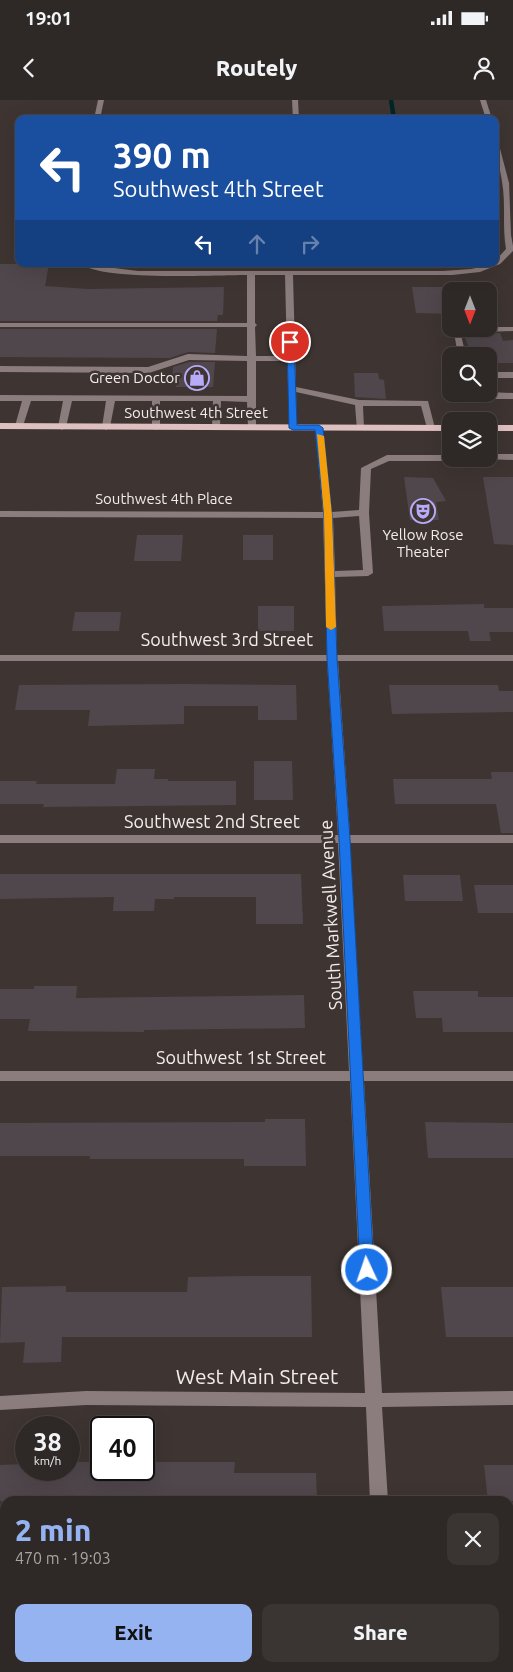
<!DOCTYPE html>
<meta charset="utf-8">
<style>
:root{--surface:#2e2826;--page:#3a3432;--text:#f1f3f6;--muted:#a7a6a7;--line:#494443;--accent:#95b2f1}
body{margin:0;font-family:Ubuntu,sans-serif;background:var(--page);color:var(--text);height:100vh;display:flex;flex-direction:column;font-size:19px;white-space:nowrap}
*{box-sizing:border-box;margin:0}
p{font-size:16px;color:var(--muted)}
.icon{flex:none;width:28px;height:28px;fill:none;stroke:currentColor;stroke-width:2;stroke-linecap:round;stroke-linejoin:round}
.map{position:relative;flex:1;overflow:hidden}
.side{position:absolute;left:0px;top:1396px;width:514px;height:176px;display:flex;flex-direction:column;background:var(--surface);border-radius:15px 15px 0 0;box-shadow:0 5px 20px #0002,0 0 0 1px var(--line)}
.side>*{flex:none}
.guide{position:absolute;left:15px;top:15px;width:484px;height:152px;border-radius:10px;box-shadow:0 5px 20px #0002,0 0 0 1px var(--line);background:#1a4fa0;color:#fff;overflow:hidden}
.needle{width:32px;rotate:180deg}
.fabs{position:absolute;left:442px;top:182px;display:grid;gap:10px}
.fabs a{display:grid;place-items:center;width:55px;height:55px;border-radius:10px;background:var(--surface);box-shadow:0 5px 20px #0002,0 0 0 1px var(--line);font-size:25px}
.speed{position:absolute;left:15px;top:1316px;display:flex;gap:10px;font-size:25px;font-weight:700;text-align:center}
.speed>*{display:grid;place-content:center;width:65px;height:65px;border-radius:50%;background:var(--surface);box-shadow:0 5px 20px #0002,0 0 0 1px var(--line);line-height:1}
.speed small{font-size:12px;font-weight:400}
.speed .limit{border:2px solid #111;border-radius:8px;background:#fff;color:#111}
.pin{position:absolute;display:grid;place-items:center;width:42px;height:42px;color:#fff;margin:-21px;border:2px solid #fff;border-radius:50%;box-shadow:0 1px 5px #0007}
.me{position:absolute;width:55px;margin:-28px;rotate:357deg;stroke-linejoin:round;filter:drop-shadow(0 0 4px #0008)}
.turn{display:flex;align-items:center;gap:18px;height:105px;padding:0 15px;font-size:22px}
.turn .icon{width:65px;height:65px;stroke-width:2.5}
.turn b{display:block;font-size:35px;line-height:42px}
.lanes{display:flex;align-items:center;height:48px;padding:0 15px;background:#0003;justify-content:center;gap:25px;direction:ltr}
.lanes .off{opacity:.35}
.round{display:grid;place-items:center;flex:none;width:52px;height:52px;border-radius:10px;background:var(--page)}
.headline{display:flex;align-items:center;justify-content:space-between;height:85px;padding:0 15px}
h1{font-size:30px;font-weight:800;line-height:38px;color:var(--accent)}
.button{display:flex;gap:10px;margin-top:auto;padding:10px 15px}
.button a{flex:1;height:58px;border-radius:10px;background:var(--accent);color:#111;font-size:20px;font-weight:800;line-height:58px;text-align:center}
.button a+a{background:var(--page);color:var(--text)}
.status{display:flex;justify-content:space-between;align-items:center;height:35px;padding:0 25px;background:var(--surface);direction:ltr}
.status svg{height:14px;fill:currentColor}
header{display:flex;justify-content:space-between;align-items:center;height:65px;padding:0 15px;background:var(--surface);font-size:22px;font-weight:800}
.map>svg:first-child{display:block}
.lines{fill:none;stroke-linecap:round;stroke-linejoin:round}
.stream{stroke:#02252a;stroke-width:4.5}
.building{fill:#50474d}
.minor{fill:#8b7c7d;fill-rule:evenodd}
.major{fill:#dec0c1;fill-rule:evenodd}
.route{fill:#1a73e8;stroke:#114b97}
.slow{fill:#f59e0b}
.labels{text-anchor:middle;stroke-width:5;stroke-linejoin:round;paint-order:stroke}
.far-poi-label{font-size:15px;fill:#f2ecea;stroke:#3e3532;text-anchor:end}
.far-street-label{font-size:15px;fill:#f2ecea;stroke:#3e3532}
.street-label{font-size:18px;fill:#f2ecea;stroke:#3e3532}
.near-street-label{font-size:21px;fill:#f2ecea;stroke:#3e3532}
</style>
<div class="status"><b>19:01</b><svg viewBox="0 0 49 12"><path d="M0 12V9h3v3zM5 12V6h3v6zM10 12V3h3v9zM15 12V0h3v12zM26 1h20v11H26zM47 4h2v5h-2z"/></svg></div>
<header><svg class="icon" aria-label="back" viewBox="0 0 24 24"><path d="M15 5l-7 7 7 7"/></svg>Routely<svg class="icon" aria-label="person" viewBox="0 0 24 24"><circle cx="12" cy="8" r="4"/><path d="M4 21q1-7 8-7t8 7"/></svg></header>
<div class="map">
<svg width="513" height="1572" viewBox="0 0 513 1572">
<rect width="100%" height="100%" fill="#3e3532"/>
<g class="lines">
<!-- stream -->
<path class="stream" d="M391 0 394 19"/>
</g>
<!-- building -->
<g class="building">
<path d="M0 164H49L45 186 88 189 224 187 223 215H218L217 221H0Z"/>
<path d="M412 187H453L454 190 486 189 487 191H451V214L416 213Z"/>
<path d="M489 198 498 225H489Z"/>
<path d="M0 229H217L215 253 188 252 170 258 0 257Z"/>
<path d="M500 233 503 241 513 240V263H489V256H472L464 235Z"/>
<path d="M189 262H215L213 287H176V285H172L173 267Z"/>
<path d="M354 273H378L379 279 384 280 386 299 355 297Z"/>
<path d="M404 377 433 378 446 401 436 402 439 420H410Z"/>
<path d="M483 377H513V445L494 444Z"/>
<path d="M137 435H183L181 461H134Z"/>
<rect x="243" y="435" width="30" height="25"/>
<path d="M484 504V508H513V532H489L491 541H470L468 531H384L382 506Z"/>
<rect x="258" y="506" width="36" height="25"/>
<path d="M75 512H121L119 531H72Z"/>
<path d="M184 584 296 585 297 620H258V606H184V624L88 626 90 610H15L19 585Z"/>
<path d="M389 585H498L499 591H513V612L392 614Z"/>
<path d="M254 661H292L293 700H254Z"/>
<path d="M117 669H155L154 679H168V681H236V705L43 707 44 704H0V681H37L36 684H115Z"/>
<path d="M491 672H513V733H501L496 704H395L393 679H492Z"/>
<path d="M0 774H301L303 824H256V797H174V799H155L154 811H113L114 797 0 799Z"/>
<path d="M403 775H460L463 801H405Z"/>
<path d="M474 785H513V813H478Z"/>
<path d="M34 886H77L76 898 304 895 305 928 144 930V932L28 931 30 919H0V889H34Z"/>
<path d="M413 891H478V897H513V932H443L442 918H416Z"/>
<path d="M265 1019H305L306 1066H244V1059H90V1056H0V1023L265 1022Z"/>
<path d="M425 1022 513 1023V1058H428Z"/>
<path d="M247 1176H311L312 1237H62L61 1262 23 1263 25 1242 0 1243 2 1187 66 1186V1192H187L188 1177Z"/>
<path d="M441 1187H513V1237H446Z"/>
<path d="M69 1362H101V1370H150V1362H235L234 1373H316L317 1401H0V1365L26 1364V1370H69Z"/>
<path d="M484 1365H513V1401H488Z"/>
</g>
<g class="lines">
<!-- minor -->
<g class="minor">
<path d="M98 0H104L100 19H94Z"/>
<path d="M292 0H298L299 19H293Z"/>
<path d="M480 0H486L492 19H486Z"/>
<path d="M495 39 498 41 509 83 511 135 513 146V151L500 164 480 172 452 175H293L296 287 359 300 428 301 435 328 434 330H428L427 328 421 306H363L364 328 363 330H357L355 305 296 292 297 328 296 330H290L287 261H256V327L252 330 248 327 247 302 221 301 220 327 216 330 212 327 213 301H160V327L156 330 152 327V301H115L110 327 106 330 102 327 106 301H72L66 327 62 330 58 327 63 301H31L23 326 19 329 15 326 22 301H0V295L247 296V261L189 260 149 273 0 272V266L148 267 188 254 247 256V227H0V223H247V175C217 175 101 181 82 164L138 171H443L471 169 495 164V161L506 149C502 127 506 104 502 82 500 67 495 54 495 39ZM255 175H285L287 256H256L255 227 257 225 255 223Z"/>
<path d="M489 227H513V231L463 233 461 235 466 256H458L454 232 460 229Z"/>
<rect x="489" y="272" width="24" height="6"/>
<path d="M489 292 513 293V299H496L480 294H489Z"/>
<path d="M319 325 323 328 332 412 359 410 361 368 387 355H451V359H455L451 361H389L371 369 369 413 373 473 368 476 335 477 337 555H513V561H338L350 735H513V743H350L363 971H513V981H364L382 1293 513 1291V1305L382 1307 388 1401H370L366 1307 86 1305 0 1310V1296L86 1291 365 1293 350 981H0V971H349L338 743H0V735H338L327 561H0V555H327L323 418 0 417V411L323 412 315 328ZM359 416 363 470 335 471 333 418Z"/>
<path d="M489 354H513V360L486 359H489Z"/>
<rect x="380" y="1568" width="18" height="4"/>
</g>
<!-- major -->
<g class="major">
<path d="M0 323 451 325V331L0 329Z"/>
<rect x="489" y="325" width="24" height="6"/>
</g>
</g>
<!-- route -->
<path class="route" d="M290 239 294 242 297 325H319L323 328 332 415 337 558 350 739 374 1170 372 1174 367 1175 362 1174 360 1170 339 739 327 558 324 415 315 330H293L289 328 287 242Z"/>
<!-- slow -->
<path class="slow" d="M317 334 324 336 332 415 336 527 331 530 326 527 324 415Z"/>
<!-- icons -->
<defs>
<symbol id="shop-ring" viewBox="-11 -11 22 22"><circle r="9.5" fill="#3e3532" stroke="#b7abf8" stroke-width="1.5"/><path d="M-5-2.5h2.3a2.7 3.5 0 0 1 5.4 0H5L5.5 6h-11ZM-1.5-2.5h3a1.5 2.3 0 0 0-3 0Z" fill="#b7abf8"/></symbol>
<symbol id="theatre-ring" viewBox="-11 -11 22 22"><circle r="9.5" fill="#3e3532" stroke="#b7abf8" stroke-width="1.5"/><path d="M-5-5.5Q0-4 5-5.5V0Q5 5 0 6Q-5 5-5 0ZM-3.3-2.5H-1v1.5H-3.3ZM1-2.5H3.3v1.5H1ZM-2.8 1Q0 5.5 2.8 1Z" fill="#b7abf8"/></symbol>
</defs>
<g fill-rule="evenodd">
<use href="#shop-ring" x="183" y="264" width="28" height="28"/>
<use href="#theatre-ring" x="409" y="397" width="28" height="28"/>
</g>
<g class="labels">
<!-- far-poi labels -->
<g class="far-poi-label">
<text x="180" y="283">Green Doctor</text>
<text x="423" y="440" text-anchor="middle">Yellow Rose<tspan x="423" dy="17">Theater</tspan></text>
</g>
<!-- far-street labels -->
<g class="far-street-label">
<text x="196" y="318">Southwest 4th Street</text>
<text x="164" y="404">Southwest 4th Place</text>
</g>
<!-- street labels -->
<g class="street-label">
<text x="227" y="546">Southwest 3rd Street</text>
<text x="212" y="728">Southwest 2nd Street</text>
<text transform="translate(331 815) rotate(-93)" y="6">South Markwell Avenue</text>
<text x="241" y="964">Southwest 1st Street</text>
</g>
<!-- near-street labels -->
<g class="near-street-label">
<text x="257" y="1284">West Main Street</text>
</g>
</g>
</svg>
<div class="fabs">
<a><svg class="needle" viewBox="-14 -14 28 28"><path d="M0-13l5 13h-10z" fill="#e53935"/><path d="M0 13l5-13h-10z" fill="#a7a6a7"/></svg></a>
<a><svg class="icon" aria-label="search" viewBox="0 0 24 24"><circle cx="10" cy="10" r="6"/><path d="M15 15l6 6"/></svg></a>
<a><svg class="icon" aria-label="layers" viewBox="0 0 24 24"><path d="M12 4l9 5-9 5-9-5zM3 14l9 5 9-5"/></svg></a>
</div>
<div class="speed"><div>38<small>km/h</small></div><div class="limit">40</div></div>
<div class="pin" style="left:290px;top:242px;background:#d93025"><svg class="icon" aria-label="arrive" viewBox="0 0 24 24"><path d="M6 21V4h12l-3 4 3 4H6"/></svg></div>
<svg class="me" style="left:367px;top:1170px" viewBox="-20 -20 40 40"><circle r="17" fill="#1a73e8" stroke="#fff" stroke-width="3"/><path d="M0-11L8 9 0 5-8 9z" fill="#fff"/></svg>
<div class="guide">
<div class="turn"><svg class="icon" aria-label="left" viewBox="0 0 24 24"><path d="M17 20v-9H6M10 6l-5 5 5 5"/></svg><div><b>390 m</b>Southwest 4th Street</div></div>
<div class="lanes"><svg class="icon" aria-label="left" viewBox="0 0 24 24"><path d="M17 20v-9H6M10 6l-5 5 5 5"/></svg><svg class="icon off" aria-label="ahead" viewBox="0 0 24 24"><path d="M12 20V5M6 11l6-6 6 6"/></svg><svg class="icon off" aria-label="right" viewBox="0 0 24 24"><path d="M7 20v-9h11M14 6l5 5-5 5"/></svg></div>
</div>
<section class="side">
<div class="headline"><div><h1>2 min</h1><p>470 m · 19:03</p></div><a class="round"><svg class="icon" aria-label="close" viewBox="0 0 24 24"><path d="M6 6l12 12M18 6L6 18"/></svg></a></div>
<div class="button"><a>Exit</a><a>Share</a></div>
</section>
</div>
